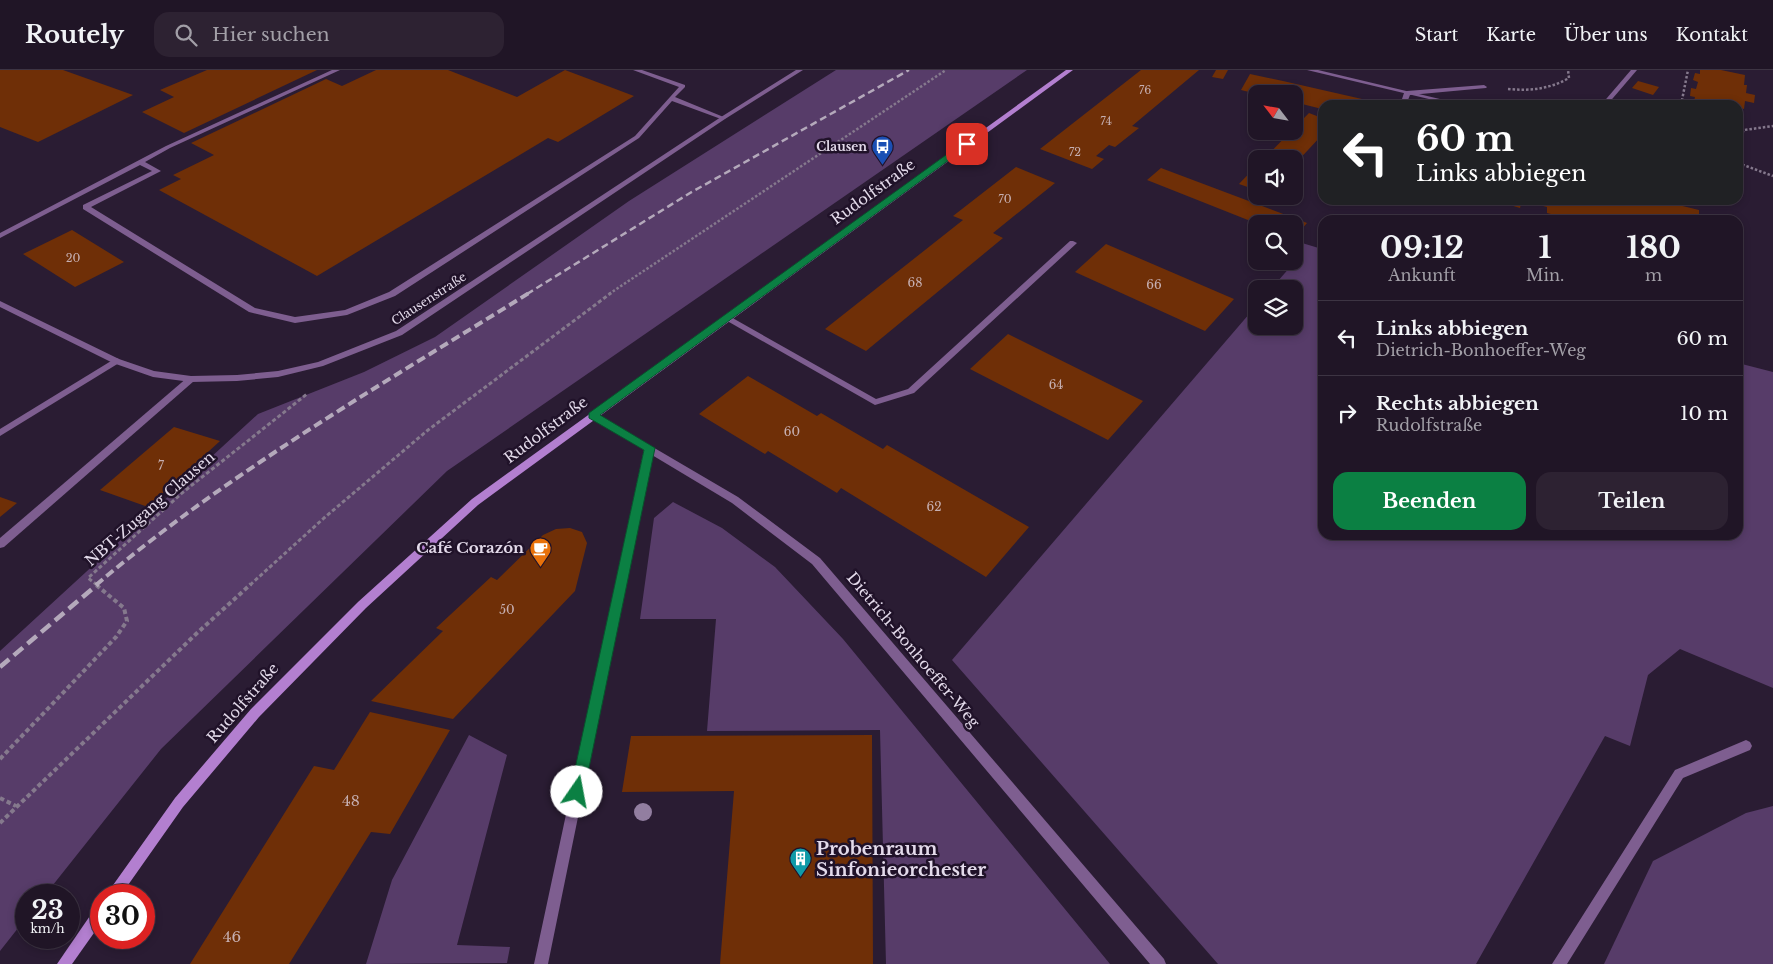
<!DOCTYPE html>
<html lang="de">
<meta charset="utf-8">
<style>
:root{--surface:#201526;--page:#2d2232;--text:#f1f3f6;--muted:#a29fa7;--line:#3d3443;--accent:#0b8043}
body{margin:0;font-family:"Libre Baskerville",serif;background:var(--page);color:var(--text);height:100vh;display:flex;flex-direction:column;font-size:19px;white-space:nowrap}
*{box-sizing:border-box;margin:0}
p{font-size:16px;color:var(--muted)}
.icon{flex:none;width:28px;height:28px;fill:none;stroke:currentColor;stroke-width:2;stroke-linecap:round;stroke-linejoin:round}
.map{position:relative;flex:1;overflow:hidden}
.side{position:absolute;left:1318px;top:145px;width:425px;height:325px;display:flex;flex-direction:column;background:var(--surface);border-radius:15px;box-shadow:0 2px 8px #0003,0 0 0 1px var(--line)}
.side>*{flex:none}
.hud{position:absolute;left:1318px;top:30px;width:425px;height:105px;border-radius:15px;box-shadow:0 2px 8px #0003,0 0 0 1px var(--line);background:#202124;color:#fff;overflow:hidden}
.needle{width:32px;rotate:301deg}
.tools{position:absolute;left:1248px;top:15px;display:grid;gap:10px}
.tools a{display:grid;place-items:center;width:55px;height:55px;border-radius:10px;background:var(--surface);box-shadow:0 2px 8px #0003,0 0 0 1px var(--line);font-size:25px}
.speed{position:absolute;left:15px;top:814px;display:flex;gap:10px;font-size:25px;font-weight:700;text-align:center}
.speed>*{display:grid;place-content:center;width:65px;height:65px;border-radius:50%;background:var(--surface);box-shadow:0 2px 8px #0003,0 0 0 1px var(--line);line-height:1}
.speed small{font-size:12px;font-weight:400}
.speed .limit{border:8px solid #d22;background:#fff;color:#111}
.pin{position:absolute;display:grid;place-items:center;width:42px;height:42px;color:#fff;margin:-21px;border-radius:10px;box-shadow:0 2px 8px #0006}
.me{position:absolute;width:55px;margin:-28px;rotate:12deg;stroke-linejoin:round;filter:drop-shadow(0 0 4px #0008)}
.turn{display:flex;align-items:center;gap:18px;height:105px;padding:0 15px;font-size:22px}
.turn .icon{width:65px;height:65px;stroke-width:2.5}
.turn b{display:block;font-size:35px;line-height:42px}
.eta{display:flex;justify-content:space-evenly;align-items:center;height:85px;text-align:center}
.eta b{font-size:30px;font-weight:700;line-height:35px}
.primary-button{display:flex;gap:10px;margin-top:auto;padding:10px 15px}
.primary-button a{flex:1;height:58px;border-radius:15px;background:var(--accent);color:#fff;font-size:20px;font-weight:700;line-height:58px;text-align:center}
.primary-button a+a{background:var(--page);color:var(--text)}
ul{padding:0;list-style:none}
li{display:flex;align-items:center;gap:15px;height:75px;padding:0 15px;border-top:1px solid var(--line)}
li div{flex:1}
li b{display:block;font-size:19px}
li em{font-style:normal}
header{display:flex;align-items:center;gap:30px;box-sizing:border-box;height:70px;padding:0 25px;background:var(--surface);border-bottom:1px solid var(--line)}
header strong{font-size:24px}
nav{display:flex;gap:28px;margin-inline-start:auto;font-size:18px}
.search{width:350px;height:45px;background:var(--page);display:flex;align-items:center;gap:12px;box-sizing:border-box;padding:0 18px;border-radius:15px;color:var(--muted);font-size:19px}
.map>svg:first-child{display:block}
.green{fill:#573c69}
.building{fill:#6f2f07}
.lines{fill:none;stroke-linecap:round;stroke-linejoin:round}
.path-far2{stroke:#85798d;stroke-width:2.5;stroke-dasharray:2.5 2;stroke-linecap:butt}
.path-far1{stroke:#85798d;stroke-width:3;stroke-dasharray:4 2.5;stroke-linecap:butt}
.path{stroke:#85798d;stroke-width:4;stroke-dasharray:4.5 3;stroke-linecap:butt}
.lane{fill:#7e5e90;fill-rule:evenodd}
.street{fill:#7e5e90;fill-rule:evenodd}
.secondary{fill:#b37fd0;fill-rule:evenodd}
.rail-far2{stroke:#b4a9bb;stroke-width:2.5;stroke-dasharray:7 4;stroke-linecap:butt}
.rail-far1{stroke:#b4a9bb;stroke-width:4;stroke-dasharray:9 4.5;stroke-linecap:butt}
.rail{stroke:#b4a9bb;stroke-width:4.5;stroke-dasharray:12 6;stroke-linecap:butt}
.tree{fill:#927ea0}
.route{fill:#0b8043;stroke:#07532c}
.labels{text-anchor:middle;stroke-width:5;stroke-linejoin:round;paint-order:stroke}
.far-number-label{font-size:11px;fill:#c6afb1}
.far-poi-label{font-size:12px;font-weight:bold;fill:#e3daea;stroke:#201229;text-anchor:end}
.number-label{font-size:12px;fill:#c6afb1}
.far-street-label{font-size:12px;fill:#e3daea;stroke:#201229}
.street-label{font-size:15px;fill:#e3daea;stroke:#201229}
.poi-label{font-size:15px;font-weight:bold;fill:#e3daea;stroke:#201229;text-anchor:end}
.near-number-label{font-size:15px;fill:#c6afb1}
.near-poi-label{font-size:18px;font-weight:bold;fill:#e3daea;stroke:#201229;text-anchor:start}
</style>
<header>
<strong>Routely</strong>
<div class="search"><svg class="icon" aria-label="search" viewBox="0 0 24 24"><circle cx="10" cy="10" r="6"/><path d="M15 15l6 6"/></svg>Hier suchen</div>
<nav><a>Start</a><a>Karte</a><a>Über uns</a><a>Kontakt</a></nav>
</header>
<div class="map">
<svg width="1773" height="894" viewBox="0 0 1773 894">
<rect width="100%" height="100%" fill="#2a1c33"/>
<!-- green -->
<g class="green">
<path d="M836 0H1027L447 401 161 679 45 825H26V848L0 881V581L258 344 364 302 435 267 629 131Z"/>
<path d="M1302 173 1322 179V465H1738V293L1773 302V618L1680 579 1648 605 1630 676 1605 666 1476 894H1218L952 590 1256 236V256H1294V219H1271L1291 196Z"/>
<path d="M673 432 722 458 775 497 843 569 1110 894H886L880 660 707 661 716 549H640L654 448Z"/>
<path d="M469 665 507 685 457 875 510 877 507 893 366 894 392 810Z"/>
<path d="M1773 736V894H1604L1653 791 1746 743Z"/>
</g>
<!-- building -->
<g class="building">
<path d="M0 0H63L133 25 38 72 0 57Z"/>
<path d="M207 0H317L184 63 142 42 174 27 160 20Z"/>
<path d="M376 0H448L517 27 565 0 634 26 558 72 548 68 317 206 159 120 181 109 173 105 214 85 191 73 326 9 342 16Z"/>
<path d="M1141 0H1199L1132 56 1139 58 1115 77 1109 75 1096 86 1104 89 1092 99 1040 79Z"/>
<path d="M1216 0H1228L1223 9 1212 7Z"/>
<path d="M1700 0H1721L1745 5 1744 15H1747L1746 23 1755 25 1754 33 1745 31 1744 39 1740 38 1738 48V35H1693L1695 27 1690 26 1691 18 1696 19 1698 12 1693 10 1695 3 1700 4Z"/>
<path d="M1250 4 1283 11 1362 29 1359 35H1322V39L1294 32V24H1257L1241 20Z"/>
<path d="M1638 11 1659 17 1653 25 1632 18Z"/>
<path d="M1309 43 1322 48V65L1294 95V89H1264L1291 61H1294V58Z"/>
<path d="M1256 96V120L1239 114Z"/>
<path d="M1016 97 1055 113 993 163 1003 168 866 281 825 259 963 150 953 146Z"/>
<path d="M1161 98 1307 153 1294 168V154H1258L1147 110Z"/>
<path d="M1493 130H1522L1520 138Z"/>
<path d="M1658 130 1699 140V150H1573L1547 143V137L1523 131Z"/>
<path d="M72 160 124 192 75 217 23 184Z"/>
<path d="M1106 174 1234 229 1205 261 1075 202Z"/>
<path d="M1008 264 1143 331 1108 370 970 299Z"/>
<path d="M748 306 817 346 821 343 883 379 887 375 1029 457 986 507 841 418 837 423 768 381 765 384 699 344Z"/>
<path d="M174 357 220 371 148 437 100 420Z"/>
<path d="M0 427 17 433 0 447Z"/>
<path d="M570 458 582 462 587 473 575 521 453 649 371 631 443 561 436 558 491 507 497 510 543 465 556 459Z"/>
<path d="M370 642 450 660 390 764 371 762 289 894H190L314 696 334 700Z"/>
<path d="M872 665 873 894H720L734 721 622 722 631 666Z"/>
</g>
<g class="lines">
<!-- path-far2 -->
<g class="path-far2">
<path d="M1508 19C1530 21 1550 19 1569 8L1568 0"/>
<path d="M1681 35 1688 0"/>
<path d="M1738 55 1744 60"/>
<path d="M1738 71 1744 60 1773 56"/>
<path d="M1738 93 1773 106"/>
<path d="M609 224 946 0"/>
</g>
<!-- path-far1 -->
<g class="path-far1">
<path d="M97 515 88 508 182 423 307 324"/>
<path d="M250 515 324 448 428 360 611 223"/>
</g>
<!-- path -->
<g class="path">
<path d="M0 689 116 567 127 551 124 538 95 514"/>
<path d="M0 728 16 736"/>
<path d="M0 753 196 564 251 514"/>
</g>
<!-- lane -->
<g class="lane">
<path d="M332 0H340L170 78 145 92 161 101 91 137 255 238 295 247 345 240 389 222 635 66 679 17 633 0H642L685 15V17L675 27 726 48 721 49 672 31 639 68 395 226 347 245 295 253 249 242 83 139V135L152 101 140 95 0 168V163L166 76Z"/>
<path d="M1631 0H1637L1607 35H1601Z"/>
<path d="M1484 15 1487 17 1486 18 1410 25 1406 35H1400L1404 23 1407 21Z"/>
<path d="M1070 171H1073L1077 173 914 323 875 335 722 248 723 246H729L876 329 908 319Z"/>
<path d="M116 288 119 289 120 291 119 293 0 366V359Z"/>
<path d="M191 306 194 307 195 309 194 311 4 477 0 478V468L188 307Z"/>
<path d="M1746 670 1750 672 1752 676 1750 680 1683 708 1567 894H1552L1675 700Z"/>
</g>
<!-- street -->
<g class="street">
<path d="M796 0H803L725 49 402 265 323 296 278 307 237 311 191 312 153 307 113 293 0 237V231L119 289 154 301 191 306 237 305 278 301 318 292 396 261 721 47Z"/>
<path d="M1307 0H1318L1465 35H1454Z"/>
<path d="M593 342 738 427 820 488 1164 889 1166 894H1150L812 494 732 433 652 385 548 894H534L644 380 590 347 588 345Z"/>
</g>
<!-- secondary -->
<g class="secondary">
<path d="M1066 0H1073L478 435 366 538 259 647 183 737 121 825H106L175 728 251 639 358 532 472 429Z"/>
<path d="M101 835V853L72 894H57L96 837Z"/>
</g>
<!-- rail-far2 -->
<path class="rail-far2" d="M527 224 690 123 909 0"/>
<!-- rail-far1 -->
<path class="rail-far1" d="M96 515C229 402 381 315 529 223"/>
<!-- rail -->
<path class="rail" d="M0 597 98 514"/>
</g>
<!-- trees -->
<circle class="tree" cx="643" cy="742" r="9"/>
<!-- route -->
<path class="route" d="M964 72 971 74 600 345 655 378 584 722 582 727 577 729 572 727 570 722 644 380 589 348V343Z"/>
<!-- icons -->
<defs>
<symbol id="bus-pin" viewBox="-11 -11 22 30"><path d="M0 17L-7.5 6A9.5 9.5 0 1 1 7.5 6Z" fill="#1a4fb4" stroke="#201229"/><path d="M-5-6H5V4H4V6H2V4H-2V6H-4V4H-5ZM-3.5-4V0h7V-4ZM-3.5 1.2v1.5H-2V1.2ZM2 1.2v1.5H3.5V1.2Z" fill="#fff"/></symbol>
<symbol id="cafe-pin" viewBox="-11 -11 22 30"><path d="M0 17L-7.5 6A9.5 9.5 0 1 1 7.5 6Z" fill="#e8710a" stroke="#201229"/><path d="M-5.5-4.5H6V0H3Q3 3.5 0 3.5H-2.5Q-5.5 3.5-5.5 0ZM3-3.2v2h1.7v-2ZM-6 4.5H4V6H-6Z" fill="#fff"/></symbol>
<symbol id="building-pin" viewBox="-11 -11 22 30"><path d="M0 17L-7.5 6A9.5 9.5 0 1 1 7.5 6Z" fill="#0f9aa8" stroke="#201229"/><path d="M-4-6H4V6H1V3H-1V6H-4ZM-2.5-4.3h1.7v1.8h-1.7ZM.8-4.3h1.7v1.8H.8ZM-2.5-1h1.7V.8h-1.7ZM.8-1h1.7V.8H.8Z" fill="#fff"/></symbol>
</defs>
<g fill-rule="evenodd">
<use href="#bus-pin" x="870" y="64" width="25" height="34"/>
<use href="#cafe-pin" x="528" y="466" width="25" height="34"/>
<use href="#building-pin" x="788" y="776" width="25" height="34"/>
</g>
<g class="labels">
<!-- far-number labels -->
<g class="far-number-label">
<text x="1145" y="24">76</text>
<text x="1106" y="55">74</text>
<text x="1075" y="86">72</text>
<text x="1005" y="133">70</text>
<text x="73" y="192">20</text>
</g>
<!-- far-poi labels -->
<g class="far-poi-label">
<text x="867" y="81">Clausen</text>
</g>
<!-- number labels -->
<g class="number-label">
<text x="915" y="217">68</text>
<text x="1154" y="219">66</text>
<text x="1056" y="319">64</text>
<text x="792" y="366">60</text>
<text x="161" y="400">7</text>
<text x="934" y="441">62</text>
<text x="507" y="544">50</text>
</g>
<!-- far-street labels -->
<g class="far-street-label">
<text transform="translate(429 229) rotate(-33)" y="4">Clausenstraße</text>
</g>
<!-- street labels -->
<g class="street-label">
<text transform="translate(873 122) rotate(-36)" y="5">Rudolfstraße</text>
<text transform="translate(546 360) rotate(-37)" y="5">Rudolfstraße</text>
<text transform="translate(150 439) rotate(-41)" y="5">NBT-Zugang Clausen</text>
<text transform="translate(913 580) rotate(50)" y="5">Dietrich-Bonhoeffer-Weg</text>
<text transform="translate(243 633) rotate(-49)" y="5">Rudolfstraße</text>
</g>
<!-- poi labels -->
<g class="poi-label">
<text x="524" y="483">Café Corazón</text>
</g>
<!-- near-number labels -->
<g class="near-number-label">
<text x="351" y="736">48</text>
<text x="232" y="872">46</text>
</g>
<!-- near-poi labels -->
<g class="near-poi-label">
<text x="816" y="785">Probenraum<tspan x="816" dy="21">Sinfonieorchester</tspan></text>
</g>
</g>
</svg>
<div class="tools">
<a><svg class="needle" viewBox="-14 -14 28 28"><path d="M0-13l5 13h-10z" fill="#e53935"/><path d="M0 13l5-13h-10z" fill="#a29fa7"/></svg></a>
<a><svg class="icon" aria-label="sound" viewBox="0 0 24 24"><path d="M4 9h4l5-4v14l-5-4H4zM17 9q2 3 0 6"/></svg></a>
<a><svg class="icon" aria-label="search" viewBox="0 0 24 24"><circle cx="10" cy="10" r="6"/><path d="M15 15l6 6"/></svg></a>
<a><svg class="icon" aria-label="layers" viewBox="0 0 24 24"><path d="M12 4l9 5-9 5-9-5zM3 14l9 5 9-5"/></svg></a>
</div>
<div class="speed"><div>23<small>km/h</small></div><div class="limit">30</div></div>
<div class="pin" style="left:967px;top:74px;background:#d93025"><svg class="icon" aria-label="arrive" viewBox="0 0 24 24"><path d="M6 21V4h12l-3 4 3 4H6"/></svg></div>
<svg class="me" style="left:577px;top:722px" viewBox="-20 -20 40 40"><circle r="19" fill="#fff"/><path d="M0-13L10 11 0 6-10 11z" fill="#0b8043"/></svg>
<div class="hud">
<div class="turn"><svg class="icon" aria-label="left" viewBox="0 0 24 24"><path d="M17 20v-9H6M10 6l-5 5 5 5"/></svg><div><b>60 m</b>Links abbiegen</div></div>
</div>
<section class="side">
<div class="eta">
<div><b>09:12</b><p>Ankunft</p></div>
<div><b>1</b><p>Min.</p></div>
<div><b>180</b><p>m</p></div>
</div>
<ul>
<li><svg class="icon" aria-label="left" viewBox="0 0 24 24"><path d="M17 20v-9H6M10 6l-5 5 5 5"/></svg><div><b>Links abbiegen</b><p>Dietrich-Bonhoeffer-Weg</p></div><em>60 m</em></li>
<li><svg class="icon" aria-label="right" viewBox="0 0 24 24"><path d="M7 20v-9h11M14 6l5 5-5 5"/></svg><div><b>Rechts abbiegen</b><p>Rudolfstraße</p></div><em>10 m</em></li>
</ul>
<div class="primary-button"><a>Beenden</a><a>Teilen</a></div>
</section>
</div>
